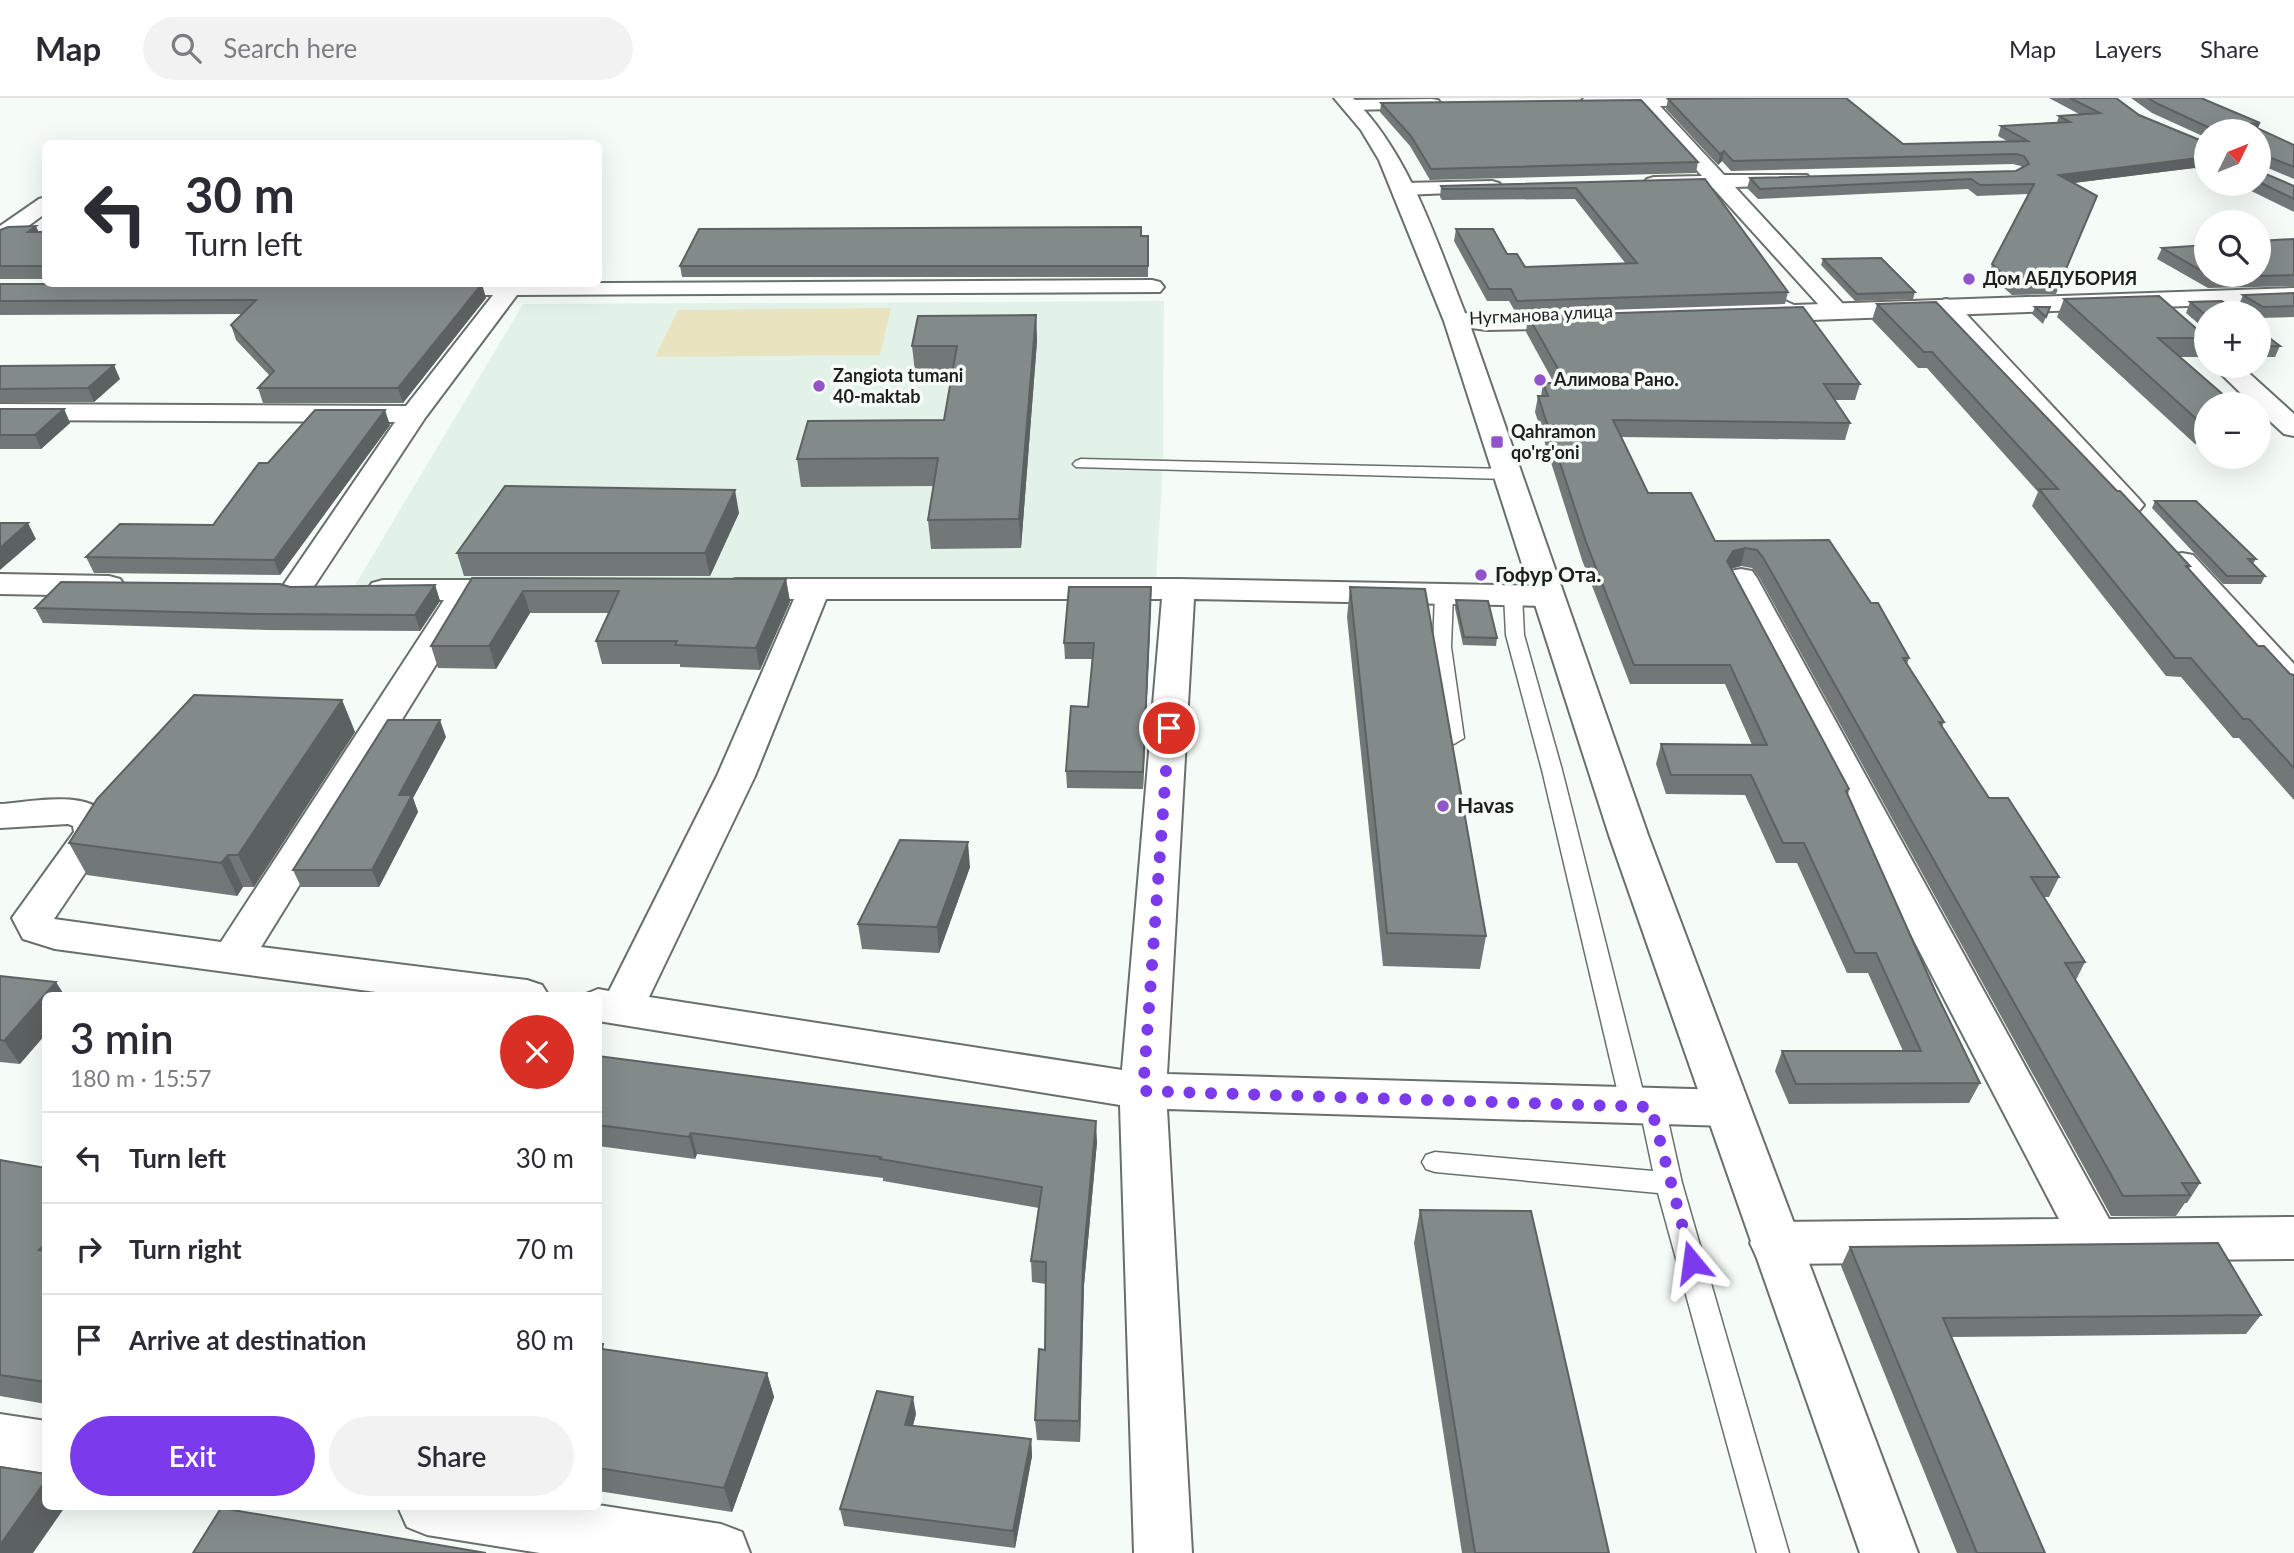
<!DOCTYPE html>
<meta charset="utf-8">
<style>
:root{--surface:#fff;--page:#f2f2f3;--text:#2b2b33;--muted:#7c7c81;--line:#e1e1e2;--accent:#7c3aed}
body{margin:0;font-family:Lato,sans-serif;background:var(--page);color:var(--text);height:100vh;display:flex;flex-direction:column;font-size:26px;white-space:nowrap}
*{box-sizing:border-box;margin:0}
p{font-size:23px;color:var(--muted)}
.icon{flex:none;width:38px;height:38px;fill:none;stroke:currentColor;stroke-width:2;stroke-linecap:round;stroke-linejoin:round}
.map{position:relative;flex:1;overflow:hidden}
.details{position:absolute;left:42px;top:894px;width:560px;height:518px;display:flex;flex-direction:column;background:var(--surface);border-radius:10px;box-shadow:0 7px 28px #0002}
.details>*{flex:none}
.hud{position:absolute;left:42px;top:42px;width:560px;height:147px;border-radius:10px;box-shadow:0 7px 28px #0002;background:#fff;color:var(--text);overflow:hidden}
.needle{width:46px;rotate:47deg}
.fabs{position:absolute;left:2194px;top:21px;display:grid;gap:14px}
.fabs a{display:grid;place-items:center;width:77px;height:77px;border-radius:50%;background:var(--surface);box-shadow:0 7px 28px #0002;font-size:35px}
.pin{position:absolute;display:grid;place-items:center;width:60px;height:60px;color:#fff;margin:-30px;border:4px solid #fff;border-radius:50%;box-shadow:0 2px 7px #0007}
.me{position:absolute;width:77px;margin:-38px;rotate:344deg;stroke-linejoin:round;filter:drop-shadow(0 0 5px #0008)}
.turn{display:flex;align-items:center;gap:24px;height:147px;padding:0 28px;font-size:32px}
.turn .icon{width:91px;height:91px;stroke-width:2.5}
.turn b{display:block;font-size:49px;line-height:60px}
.round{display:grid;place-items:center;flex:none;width:74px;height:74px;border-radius:37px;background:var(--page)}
.summary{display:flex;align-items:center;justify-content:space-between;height:119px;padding:0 28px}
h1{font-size:42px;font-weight:600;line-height:52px}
.primary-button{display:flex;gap:14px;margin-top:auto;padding:14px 28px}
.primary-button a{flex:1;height:80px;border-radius:42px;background:var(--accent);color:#fff;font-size:28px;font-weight:600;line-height:80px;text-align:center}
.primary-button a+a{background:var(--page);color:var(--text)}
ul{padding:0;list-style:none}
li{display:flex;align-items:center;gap:21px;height:91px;padding:0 28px;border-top:2px solid var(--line)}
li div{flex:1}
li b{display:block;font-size:26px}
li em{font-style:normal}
header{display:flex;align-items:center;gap:42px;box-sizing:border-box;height:98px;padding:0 35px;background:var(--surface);border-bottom:2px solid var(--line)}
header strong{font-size:33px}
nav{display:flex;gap:38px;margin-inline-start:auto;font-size:24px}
.search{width:490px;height:63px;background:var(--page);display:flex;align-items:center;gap:18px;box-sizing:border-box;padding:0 24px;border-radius:38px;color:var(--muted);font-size:26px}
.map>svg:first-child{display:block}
.built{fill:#e3f2e8}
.green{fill:#eae3bf}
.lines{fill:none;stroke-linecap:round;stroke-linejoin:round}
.service-casing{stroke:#696f6b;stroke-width:3}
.minor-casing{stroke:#696f6b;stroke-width:4}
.secondary-casing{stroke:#696f6b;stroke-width:4}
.service{fill:#fff;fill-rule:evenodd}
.minor{fill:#fff;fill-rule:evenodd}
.secondary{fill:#fff;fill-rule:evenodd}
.wall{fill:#717877}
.shaded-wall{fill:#5c6161}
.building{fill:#838b8a;stroke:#5c6161;stroke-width:2}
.route{stroke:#7c3aed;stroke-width:12;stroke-dasharray:0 21.6}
.poi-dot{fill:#9454c9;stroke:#f5fcf7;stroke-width:2.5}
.labels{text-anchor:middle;stroke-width:7;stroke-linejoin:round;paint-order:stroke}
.far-poi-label{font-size:18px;font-weight:bold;fill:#1d1f1e;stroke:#f5fcf7;text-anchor:start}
.far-street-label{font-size:18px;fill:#1d1f1e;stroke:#f5fcf7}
.poi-label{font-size:21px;font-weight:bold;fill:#1d1f1e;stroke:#f5fcf7;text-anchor:start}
</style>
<header>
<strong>Map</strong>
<div class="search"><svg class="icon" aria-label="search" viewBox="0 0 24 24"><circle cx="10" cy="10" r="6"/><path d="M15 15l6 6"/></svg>Search here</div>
<nav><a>Map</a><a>Layers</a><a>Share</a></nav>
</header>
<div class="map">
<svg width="2294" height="1455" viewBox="0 0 2294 1455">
<rect width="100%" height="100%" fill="#f5fcf7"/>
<!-- built -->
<path class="built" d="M1164 203 1163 369 1156 482 355 487 523 206Z"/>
<!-- green -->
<path class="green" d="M891 210 880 257 655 259 678 212Z"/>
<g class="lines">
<defs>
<g id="service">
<path d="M1081 361 1507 371 1515 376 1507 381 1076 369 1073 366 1076 363Z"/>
<path d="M1444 491 1453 496 1451 549 1464 640 1454 646 1444 640 1433 549 1435 496Z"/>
<path d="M1513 492 1522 497 1524 537 1562 672 1645 1001 1652 999 1661 1002 1665 1009 1682 1085 1789 1455H1757L1658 1095 1435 1074 1426 1071 1422 1064 1426 1057 1435 1054 1653 1073 1641 1016 1634 1018 1625 1015 1621 1008 1542 672 1506 537 1504 497Z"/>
</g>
<g id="minor">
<path d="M1584 0H1727L1725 6 1719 7 1660 8 1724 77H1807L1810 81 1807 85 1800 87 1735 89 1844 207 1848 212 1844 217 1836 219 1828 217 1713 90 1647 89 1644 85 1647 81 1654 79 1702 78 1640 9H1590L1581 4Z"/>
<path d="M1432 1 1438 2 1441 6 1438 10 1350 12 1341 7 1350 2Z"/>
<path d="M1492 83 1499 85 1502 89 1499 93 1403 97 1396 95 1393 91 1396 87 1403 85Z"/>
<path d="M46 99V115L8 143 0 145V128L39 101Z"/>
<path d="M1152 182 1160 184 1164 189 1160 194 517 197 425 320 307 499 296 502 285 499 280 492 395 324 0 322V306L406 308 493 197H433L425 195 421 190 424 186Z"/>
<path d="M1946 201 1954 203 2139 401 2144 407 2139 413 2129 416 2119 413 1938 213 1934 208 1938 203Z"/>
<path d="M2213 268H2241L2294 316V338L2284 336 2259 313V306H2252Z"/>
<path d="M2182 455 2193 457 2294 566V596L2282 593 2171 471 2166 464 2171 457Z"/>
<path d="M1741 471 1752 473 1757 480 2109 1121 2294 1119V1161L1775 1166 1757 1160 1750 1145 1757 1130 1775 1124 2059 1121 1725 480 1730 473Z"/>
<path d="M0 476 109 478 120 481 125 488 120 495 109 498 0 496Z"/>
<path d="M736 481H1179L1546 488 1557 491 1562 498 1557 505 1546 508 1194 501 1167 976 1727 992 1743 997 1750 1010 1743 1023 1727 1028 1167 1011 1192 1455H1134L1120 1007 598 923V898H581L598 891 609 893 717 678 794 501H736L725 498 720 491 725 484ZM826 501H1162L1122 972 649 899 755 678Z"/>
<path d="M383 482H515L526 485 531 492 526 499 515 502H476L261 849 527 882 542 887 549 898H406L55 851 23 841 12 820 74 734 73 728 68 726 0 730V706C34 704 108 686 112 735L54 821 221 844 444 502H383L372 499 367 492 372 485Z"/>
<path d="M0 1316 46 1323V1375L0 1368Z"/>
<path d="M598 1407 721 1426 742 1434 750 1455H540L427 1437 407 1429 398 1409Z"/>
</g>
<path id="secondary" d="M1334 0H1353C1410 57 1436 142 1465 215L1487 218 1542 217 1544 210 1553 208 1783 202 1794 207 2294 190V204L1756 224 1747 222 1744 217 1591 221 1589 228 1580 230 1487 232 1471 230 1648 737 1918 1455H1860L1609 737 1444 223 1379 62 1361 32Z"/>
</defs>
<!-- service casing -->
<use href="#service" class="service-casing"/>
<!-- minor casing -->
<use href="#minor" class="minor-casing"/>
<!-- secondary casing -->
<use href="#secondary" class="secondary-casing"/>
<!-- service -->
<use href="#service" class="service"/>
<!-- minor -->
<use href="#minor" class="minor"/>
<!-- secondary -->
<use href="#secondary" class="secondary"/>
</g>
<!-- wall -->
<g class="wall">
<path d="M2049 0H2116L2139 17 2207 45V75L2194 70 2074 85 2093 108 2056 196 2012 197 1989 177 1992 166 2028 96 1977 98 1968 91 1758 101 1747 90 1750 80 2016 73 2022 70 2021 68 2013 66 1731 73 1722 63 1718 67 1666 11 1668 1 1903 46 2007 43 1998 38 2001 28 2057 24 2059 18 2081 17Z"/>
<path d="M2131 0H2201L2260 25 2258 30 2294 47V81L2261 67V74L2294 88V114L2237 86H2259V33H2207V40L2152 15Z"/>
<path d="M1381 5 1698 64 1696 75 1430 82 1410 48 1380 14Z"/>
<path d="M1705 81 1788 194 1785 206 1516 215 1509 203H1487L1454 143 1456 131 1507 156 1525 169 1626 166 1575 101 1442 102 1440 99 1441 88Z"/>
<path d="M0 132 46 134V181H0Z"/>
<path d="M1141 138H1148V179H682L680 168Z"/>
<path d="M2294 141V188L2208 190 2157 161 2162 150 2207 147V177H2259Z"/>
<path d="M1823 161 1915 194 1913 201 1855 203 1821 167Z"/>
<path d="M0 186 486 200 403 305H263L258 290 270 278 236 242 231 227 242 216 0 217Z"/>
<path d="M2294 195V219L2259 220V215H2249L2238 209 2243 197Z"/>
<path d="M2064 201 2207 239V250L2203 259H2179L2207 306V346H2195L2057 219Z"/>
<path d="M2190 204 2207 215V233L2186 215Z"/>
<path d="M1877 206 2190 468 2189 471 2258 548 2290 576 2294 577V702L2239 640H2233L2181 579 2166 578 2032 408 2038 394 1927 270H1918L1872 222Z"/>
<path d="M2035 209H2050L2043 226 2032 216Z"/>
<path d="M1036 217 1037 243 1021 450 931 451 928 422 933 388 801 389 797 361 944 322 952 274H915L912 248Z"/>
<path d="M1528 218 1860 286 1855 302H1835L1850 325 1845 342 1621 339 1648 395 1715 443 1829 442 1909 560 1907 566 1944 624 1942 629 1989 700 2059 779 2049 799H2043L2085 864 2076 882 2200 1085 2187 1105H2185L2176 1118H2111L1759 479 1752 470 1741 468 1731 471 1849 691 1848 697 1936 895 1980 985 1969 1005 1789 1006 1775 973 1782 953H1903L1868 875H1847L1797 765H1776L1745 697 1666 696 1656 666 1661 646 1752 647 1725 586H1630L1582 462 1535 314 1538 298H1541L1543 285H1554L1526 234Z"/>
<path d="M2259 232 2280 248 2275 259H2259Z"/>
<path d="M0 268 120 281 94 304H0Z"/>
<path d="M0 311H64L70 325 41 351H0Z"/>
<path d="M390 327 280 477 94 475 86 459 213 427 268 365Z"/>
<path d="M2155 403 2256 461 2253 466 2265 478 2261 486H2223L2152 410Z"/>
<path d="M739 415 710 478H464L457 455Z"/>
<path d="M472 480 786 481 790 504 760 572 680 569V566H602L596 543 609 515H530L496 571 438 570 431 548Z"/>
<path d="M435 487 440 503 420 533 266 532 43 525 35 510 290 489Z"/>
<path d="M1350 489 1486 838 1480 871 1383 868 1347 519Z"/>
<path d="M1456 502 1497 540 1496 548 1463 547 1455 510Z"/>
<path d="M1151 505 1143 691 1067 690 1066 673 1088 609 1093 561H1065L1064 545Z"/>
<path d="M342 602 355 634 254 789H243L237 798 87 777 69 745Z"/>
<path d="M446 639 413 700 418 714 379 789H301L293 772Z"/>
<path d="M970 769 939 855 862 851 858 826Z"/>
<path d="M0 878 20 966 0 964Z"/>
<path d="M598 958 1097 1044 1084 1187 1080 1344 1037 1342 1035 1322 1045 1252 1046 1186 1032 1184 1031 1163 1039 1110 883 1083V1080L697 1056 695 1061 598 1048Z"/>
<path d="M0 1062 46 1070V1306L0 1298Z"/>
<path d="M1420 1112 1609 1455H1462L1414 1145Z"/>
<path d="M1850 1149 2261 1217 2246 1236 1951 1239 2045 1455H1957L1841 1168Z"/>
<path d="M598 1246 605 1251 767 1275 774 1299 732 1414 598 1393Z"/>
<path d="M916 1316 913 1328 1031 1341 1032 1358 1015 1450 844 1428 840 1411Z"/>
</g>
<!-- shaded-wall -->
<g class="shaded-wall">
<path d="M2260 25 2256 33 2248 26Z"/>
<path d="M1724 53 1722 63 1718 67 1720 56Z"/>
<path d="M2198 60 2194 70 2056 87 2059 77Z"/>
<path d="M36 128 42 142 28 134Z"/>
<path d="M482 186 486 200 403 305 398 290Z"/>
<path d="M1036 217 1037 243 1021 450 1019 421Z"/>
<path d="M114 267 120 281 94 304 88 290Z"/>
<path d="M64 311 70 325 41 351 35 337Z"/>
<path d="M385 312 390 327 280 477 274 462Z"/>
<path d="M735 392 739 415 710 478 705 455Z"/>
<path d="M28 425 36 441 0 472V450Z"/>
<path d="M1745 450 1741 468 1728 471 1727 463 1733 453Z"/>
<path d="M786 481 790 504 760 572 756 550Z"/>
<path d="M435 487 440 503 420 533 415 517Z"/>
<path d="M1151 489V505L1143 691V674Z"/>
<path d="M523 493 530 515 496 571 489 548Z"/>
<path d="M342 602 355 634 254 789 238 757Z"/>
<path d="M440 622 446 639 413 700 418 714 379 789 372 772 399 697Z"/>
<path d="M968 744 970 769 939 855 937 829Z"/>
<path d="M228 757 243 789 237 798 221 765Z"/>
<path d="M56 884 65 898H46V936L20 966 4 943Z"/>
<path d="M1096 1023 1097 1044 1084 1187 1080 1344 1079 1323 1083 1165Z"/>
<path d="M691 1035 697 1056 695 1061 689 1039Z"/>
<path d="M46 1145V1161L39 1152Z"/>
<path d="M767 1275 774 1299 732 1414 724 1390Z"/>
<path d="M913 1299 916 1316 908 1344 905 1327Z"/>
<path d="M1031 1341 1032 1358 1015 1450 1013 1433Z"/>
<path d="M46 1382V1409H65L33 1455H0V1447Z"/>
</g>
<!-- building -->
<g class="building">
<path d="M1754 0H1846L1903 46 2028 43 2001 28 2070 24 2059 18 2100 15 2070 0H2116L2139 17 2207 45V64L2198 60 2059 77 2097 98 2060 185 2015 186 1992 166 2034 86 1980 87 1971 81 1760 91 1750 80 2016 73 2029 66 2024 58 2016 56 1733 63 1724 53 1720 56 1668 1Z"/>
<path d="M2148 0H2201L2260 25 2248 26 2294 47V69L2264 57 2261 59V74L2294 88V101L2259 84V33H2212V31L2156 5Z"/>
<path d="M1641 2 1698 64 1431 71 1411 38 1381 5Z"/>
<path d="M1705 81 1788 194 1517 203 1511 191H1489L1456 131H1493L1507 156H1517L1525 169 1637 165 1576 90 1443 91 1441 88Z"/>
<path d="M36 128 28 134H46V168H0V132L8 129Z"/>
<path d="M1141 129V138H1148V168H680L699 131Z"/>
<path d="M2294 141V177L2212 179 2208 177H2259V143Z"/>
<path d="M2207 147V176L2162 150Z"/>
<path d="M1881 160 1915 194 1857 196 1823 161Z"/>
<path d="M0 186H482L398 290H258L274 273 231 227 256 202 0 203Z"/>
<path d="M2294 195V208L2263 209 2243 197Z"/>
<path d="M2159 198 2207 240H2158L2234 306H2207V327H2203L2064 201Z"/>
<path d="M2222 203 2238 215H2207V218L2190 204Z"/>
<path d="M1936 204 2117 393H2120L2190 468H2186L2258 548H2264L2290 576 2294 577V670L2249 621H2243L2191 560H2175L2039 391H2058L1932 254H1924L1877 206Z"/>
<path d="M1803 209 1860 286H1824L1850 325 1613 322 1648 395H1691L1715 443 1829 442 1871 505H1878L1909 560H1903L1944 624H1939L1989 700H2008L2059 779H2031L2085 864 2065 865 2200 1085H2182L2190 1097 2123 1098 1764 461 1757 452 1745 450 1733 453 1727 463 1849 691 1846 693 1936 895 1980 985 1796 986 1782 953H1921L1876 855H1855L1804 745H1783L1751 677H1671L1661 646 1767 647 1730 567H1634L1586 444 1538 298H1548L1543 285H1566L1528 218Z"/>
<path d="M2035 209H2050L2046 219Z"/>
<path d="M1036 217 1019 421 928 422 938 360 797 361 808 323 944 322 957 248H912L918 218Z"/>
<path d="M2259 232 2280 248H2259Z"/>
<path d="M114 267 88 290 0 291V268Z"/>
<path d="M0 311H64L35 337H0Z"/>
<path d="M315 312H385L274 462 86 459 120 426 213 427 259 365H268Z"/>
<path d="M505 388 735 392 705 455H457Z"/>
<path d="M2155 403H2196L2256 461H2248L2265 478H2227Z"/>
<path d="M0 425H28L0 450Z"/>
<path d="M472 480 786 481 756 550 675 547 677 543H596L619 493H523L489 548H431Z"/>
<path d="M61 484 280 486 290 489 435 487 415 517 260 516 35 510Z"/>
<path d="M1069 489H1151L1143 674 1066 673 1071 608 1088 609 1094 545H1064Z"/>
<path d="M1350 489 1425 491 1486 838 1387 835Z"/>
<path d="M1456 502 1488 503 1497 540 1464 539Z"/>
<path d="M194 597 342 602 238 757H228L221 765 69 745 97 701Z"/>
<path d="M388 622H440L399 697H412L372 772H293Z"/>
<path d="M900 742 968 744 937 829 858 826Z"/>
<path d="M0 878 56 884 4 943 0 942Z"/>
<path d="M598 958 1096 1023 1083 1165 1079 1323 1035 1322 1039 1251 1045 1252 1046 1164 1031 1163 1042 1089 880 1061 881 1059 691 1035 689 1039 598 1027Z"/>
<path d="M0 1062 46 1070V1145L39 1152 46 1153V1284L0 1277Z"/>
<path d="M1420 1112 1531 1113 1609 1455H1475Z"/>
<path d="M2218 1145 2261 1217 1943 1220 2045 1455H1977L1850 1149Z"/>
<path d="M598 1246H603L602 1251 767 1275 724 1390 598 1370Z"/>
<path d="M877 1293 913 1299 905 1327 1031 1341 1013 1433 840 1411Z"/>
<path d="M0 1369 46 1376V1382L0 1447Z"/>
<path d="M221 1410 486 1455H193Z"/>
</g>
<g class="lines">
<!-- route -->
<path class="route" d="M1169 630 1143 993 1651 1009 1692 1164"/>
</g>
<!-- markers -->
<g class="poi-dot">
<circle cx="1969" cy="181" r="7"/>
<circle cx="1540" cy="282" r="7"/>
<circle cx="819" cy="288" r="7"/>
<rect x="1490" y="337" width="14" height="14" rx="3.5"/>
<circle cx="1481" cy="477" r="7"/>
<circle cx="1443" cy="708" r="7"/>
</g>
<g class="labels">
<!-- far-poi labels -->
<g class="far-poi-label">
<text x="1983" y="187">Дом АБДУБОРИЯ</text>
<text x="833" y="284">Zangiota tumani<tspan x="833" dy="21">40-maktab</tspan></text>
<text x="1554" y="288">Алимова Рано.</text>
<text x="1511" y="340">Qahramon<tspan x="1511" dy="21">qo'rg'oni</tspan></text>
</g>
<!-- far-street labels -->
<g class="far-street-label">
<text transform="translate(1541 217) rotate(-3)" y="6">Нугманова улица</text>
</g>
<!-- poi labels -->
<g class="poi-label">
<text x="1495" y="484">Гофур Ота.</text>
<text x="1457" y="715">Havas</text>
</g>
</g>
</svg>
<div class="fabs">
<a><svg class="needle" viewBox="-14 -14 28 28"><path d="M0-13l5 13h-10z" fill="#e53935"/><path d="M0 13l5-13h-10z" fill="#7c7c81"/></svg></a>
<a><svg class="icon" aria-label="search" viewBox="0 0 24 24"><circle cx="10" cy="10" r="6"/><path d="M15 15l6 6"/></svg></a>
<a>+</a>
<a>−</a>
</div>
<div class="pin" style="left:1169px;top:630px;background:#d93025"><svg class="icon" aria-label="arrive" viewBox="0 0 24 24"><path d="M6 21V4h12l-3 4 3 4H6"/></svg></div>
<svg class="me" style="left:1692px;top:1164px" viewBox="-20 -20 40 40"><path d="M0-17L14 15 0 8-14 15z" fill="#7c3aed" stroke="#fff" stroke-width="4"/></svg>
<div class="hud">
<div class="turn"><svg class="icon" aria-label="left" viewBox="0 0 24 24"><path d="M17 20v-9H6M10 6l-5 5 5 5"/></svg><div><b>30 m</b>Turn left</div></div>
</div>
<section class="details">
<div class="summary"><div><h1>3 min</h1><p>180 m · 15:57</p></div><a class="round" style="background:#d93025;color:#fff"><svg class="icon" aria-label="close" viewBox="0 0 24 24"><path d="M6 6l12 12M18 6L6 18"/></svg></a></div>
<ul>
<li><svg class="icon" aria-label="left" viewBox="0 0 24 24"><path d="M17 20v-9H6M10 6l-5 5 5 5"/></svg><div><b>Turn left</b></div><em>30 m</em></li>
<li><svg class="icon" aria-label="right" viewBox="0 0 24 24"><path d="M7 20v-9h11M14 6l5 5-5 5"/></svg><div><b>Turn right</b></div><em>70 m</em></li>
<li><svg class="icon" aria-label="arrive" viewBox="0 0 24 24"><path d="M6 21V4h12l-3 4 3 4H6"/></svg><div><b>Arrive at destination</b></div><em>80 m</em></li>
</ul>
<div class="primary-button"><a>Exit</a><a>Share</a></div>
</section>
</div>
